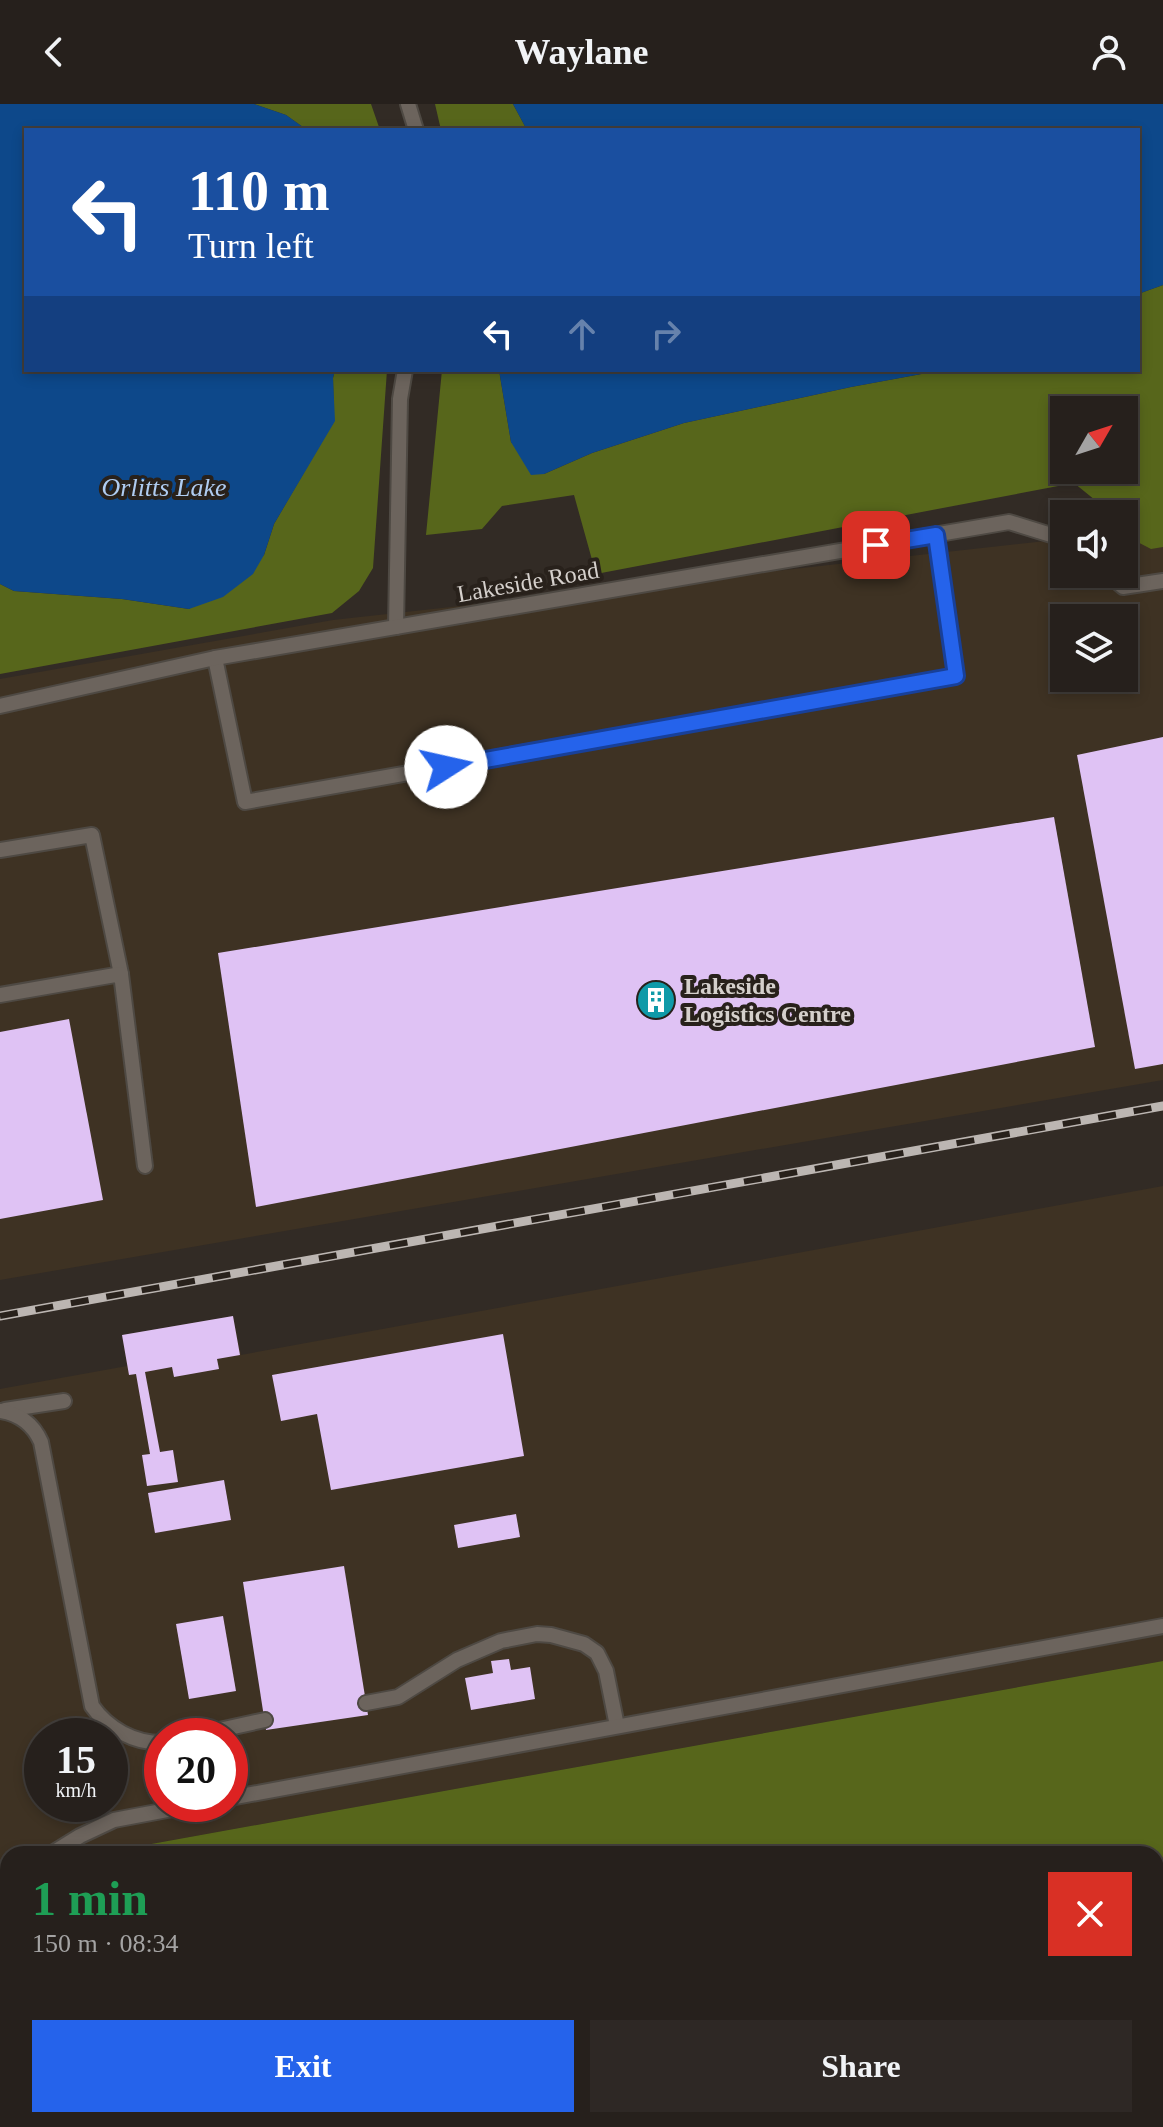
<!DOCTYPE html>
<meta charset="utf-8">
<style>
:root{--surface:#26201c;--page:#2e2825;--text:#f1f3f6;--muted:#a4a3a3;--line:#423e3b;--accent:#2563eb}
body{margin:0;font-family:"Times New Roman",serif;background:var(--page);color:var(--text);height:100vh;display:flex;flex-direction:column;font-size:30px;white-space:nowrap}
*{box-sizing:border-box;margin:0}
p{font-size:26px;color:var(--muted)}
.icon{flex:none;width:44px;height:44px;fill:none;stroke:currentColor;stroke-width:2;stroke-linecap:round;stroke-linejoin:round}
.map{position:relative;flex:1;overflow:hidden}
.sheet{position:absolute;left:0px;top:1742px;width:1164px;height:282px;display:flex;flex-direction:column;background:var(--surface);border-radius:24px 24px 0 0;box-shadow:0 4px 12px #0003,0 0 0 2px var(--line)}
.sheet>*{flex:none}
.banner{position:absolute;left:24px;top:24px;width:1116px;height:244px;border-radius:0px;box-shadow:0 4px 12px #0003,0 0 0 2px var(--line);background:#1a4fa0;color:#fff;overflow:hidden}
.needle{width:52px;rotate:51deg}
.controls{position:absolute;left:1050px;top:292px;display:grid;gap:16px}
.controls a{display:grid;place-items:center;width:88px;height:88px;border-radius:0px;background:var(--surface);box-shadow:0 4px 12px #0003,0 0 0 2px var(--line);font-size:40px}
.speed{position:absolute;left:24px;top:1614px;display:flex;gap:16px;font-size:40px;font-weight:700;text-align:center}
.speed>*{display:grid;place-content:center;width:104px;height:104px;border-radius:50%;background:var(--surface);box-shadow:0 4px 12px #0003,0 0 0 2px var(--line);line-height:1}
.speed small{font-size:20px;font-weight:400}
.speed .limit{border:12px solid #d22;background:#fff;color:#111}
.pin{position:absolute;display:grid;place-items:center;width:68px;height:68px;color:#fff;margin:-34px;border-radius:16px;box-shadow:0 4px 12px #0006}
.me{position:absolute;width:88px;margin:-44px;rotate:80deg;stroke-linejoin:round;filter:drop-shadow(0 0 6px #0008)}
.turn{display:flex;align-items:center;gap:28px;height:168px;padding:0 32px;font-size:36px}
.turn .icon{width:104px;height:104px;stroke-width:2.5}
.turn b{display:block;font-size:56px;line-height:68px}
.lanes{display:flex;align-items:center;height:76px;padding:0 32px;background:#0003;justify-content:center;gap:40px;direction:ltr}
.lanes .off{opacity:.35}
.round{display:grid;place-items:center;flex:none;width:84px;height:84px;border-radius:0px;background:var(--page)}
.overview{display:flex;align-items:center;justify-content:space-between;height:136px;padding:0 32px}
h1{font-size:48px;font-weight:700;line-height:60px;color:#1e9e55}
.action{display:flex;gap:16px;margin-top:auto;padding:16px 32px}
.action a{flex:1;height:92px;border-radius:0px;background:var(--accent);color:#fff;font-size:32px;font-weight:700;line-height:92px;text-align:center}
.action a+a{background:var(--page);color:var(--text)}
header{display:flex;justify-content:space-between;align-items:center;height:104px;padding:0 32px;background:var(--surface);font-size:36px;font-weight:700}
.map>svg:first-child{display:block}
.industrial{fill:#3e3223;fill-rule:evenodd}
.green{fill:#384304}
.forest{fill:#57661b;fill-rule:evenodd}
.water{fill:#0d488a}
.building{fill:#dfc2f4}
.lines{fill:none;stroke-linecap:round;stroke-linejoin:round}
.lane-casing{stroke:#4e4943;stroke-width:18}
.lane{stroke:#6c645d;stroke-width:14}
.rail-casing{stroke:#bcb6b2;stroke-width:9}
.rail{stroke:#28211b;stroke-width:6;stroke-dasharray:18;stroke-linecap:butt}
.route-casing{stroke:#184099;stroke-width:20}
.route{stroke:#2563eb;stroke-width:14}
.labels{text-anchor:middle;stroke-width:8;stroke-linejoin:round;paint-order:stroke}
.street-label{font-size:24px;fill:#d5d0cc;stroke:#28211b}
.poi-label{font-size:24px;font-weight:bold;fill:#d5d0cc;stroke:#28211b;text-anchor:start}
.water-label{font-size:26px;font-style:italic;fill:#afccf1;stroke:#28211b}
</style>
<header><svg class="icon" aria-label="back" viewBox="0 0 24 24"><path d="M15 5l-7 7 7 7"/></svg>Waylane<svg class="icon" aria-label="person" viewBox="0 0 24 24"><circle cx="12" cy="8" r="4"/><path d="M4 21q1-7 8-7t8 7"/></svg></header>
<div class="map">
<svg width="1163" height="2023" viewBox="0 0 1163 2023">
<rect width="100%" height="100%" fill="#322b25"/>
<!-- industrial -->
<g class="industrial">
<path d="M1163 424V976L0 1176V575L333 516 1064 435V470H1124V428ZM1064 514H1124V574H1064Z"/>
<path d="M1163 1082V1557L96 1750H8V1799L0 1804V1285L127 1262 122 1231 233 1212 241 1251ZM42 1632H110V1700H42ZM162 1632H230V1700H162Z"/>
</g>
<!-- green -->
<path class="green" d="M8 1799V1911L0 1929V1805Z"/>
<!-- forest -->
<g class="forest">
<path d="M254 0H371L380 26H307L286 11Z"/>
<path d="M435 0H513L527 26H441Z"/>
<path d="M1163 181V443L1151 445 1124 431V410H1105L1095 396 1074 379 596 470 574 391 502 402 482 425 426 431 442 266H499L511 338 544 370 592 349 684 319 851 283 943 266H1138V190ZM1064 306H1124V366H1064Z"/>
<path d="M335 266H387L373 464 359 487 332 509 0 570V480L14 487 122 495 189 505 264 451 274 420 334 317 333 274Z"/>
<path d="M1163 1557V2023H0V1929L8 1911V2016H1156V1750H96Z"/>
</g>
<!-- water -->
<g class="water">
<path d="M0 0H254L286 11 307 26H26V266H335L333 274 335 317 274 420 264 451 253 470 223 493 189 505 122 495 14 487 0 480Z"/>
<path d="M513 0H1163V181L1138 190V26H527Z"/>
<path d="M499 266H943L851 283 684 319 592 349 544 370 531 371 511 338Z"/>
</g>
<!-- building -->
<g class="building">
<path d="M1163 633V960L1135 965 1077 651Z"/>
<path d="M1054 713 1095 943 256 1103 218 849Z"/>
<path d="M69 915 103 1096 0 1115V928Z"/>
<path d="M233 1212 240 1251 217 1255 219 1265 174 1273 172 1263 145 1268 160 1348 173 1346 178 1378 147 1382 142 1351 150 1350 136 1270 129 1271 122 1231Z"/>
<path d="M503 1230 524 1352 331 1386 317 1310 281 1317 272 1271Z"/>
<path d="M224 1376 231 1416 155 1429 148 1389Z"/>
<path d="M516 1410 520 1433 458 1444 454 1421Z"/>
<path d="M344 1462 368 1611 266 1626 243 1478Z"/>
<path d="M223 1512 236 1587 189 1595 176 1520Z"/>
<path d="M509 1555 511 1566 530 1563 535 1595 471 1606 465 1574 493 1569 491 1557Z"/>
</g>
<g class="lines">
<defs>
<g id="lane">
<path d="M408 0 416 26"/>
<path d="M1108 470 1123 483 1163 477"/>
<path d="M396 523 400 295 405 266"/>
<path d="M215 554 245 698 956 572 936 431"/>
<path d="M0 602 215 554 1009 418 1064 435"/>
<path d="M0 746 92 731 121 870"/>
<path d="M0 891 121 870 145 1062"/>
<path d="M5 1306 64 1297"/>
<path d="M0 1307C20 1310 33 1320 41 1338L92 1602C108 1625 134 1639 162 1639"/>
<path d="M366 1599 398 1593 457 1556 501 1537 537 1530 551 1531 584 1540 597 1549 606 1567 617 1622"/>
<path d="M192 1632 265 1616"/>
<path d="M230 1694 1163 1522"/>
<path d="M51 1750 80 1732 114 1716 199 1700"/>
<path d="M0 1790 8 1784"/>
</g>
</defs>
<!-- lane casing -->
<use href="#lane" class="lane-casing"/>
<!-- lane -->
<use href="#lane" class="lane"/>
<defs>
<path id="rail" d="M0 1212 1163 1002"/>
</defs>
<!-- rail casing -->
<use href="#rail" class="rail-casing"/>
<!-- rail -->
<use href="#rail" class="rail"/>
</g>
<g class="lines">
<defs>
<path id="route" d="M446 663 956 572 936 431 876 441"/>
</defs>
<!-- route casing -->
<use href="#route" class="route-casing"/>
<!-- route -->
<use href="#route" class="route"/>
</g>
<!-- icons -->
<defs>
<symbol id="building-disc" viewBox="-11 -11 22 22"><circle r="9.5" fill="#0f9aa8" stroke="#28211b"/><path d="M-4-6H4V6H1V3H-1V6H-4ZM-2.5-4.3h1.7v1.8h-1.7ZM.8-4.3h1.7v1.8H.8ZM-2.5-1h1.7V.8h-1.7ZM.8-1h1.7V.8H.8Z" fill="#fff"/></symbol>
</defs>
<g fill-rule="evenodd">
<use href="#building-disc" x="634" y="874" width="44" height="44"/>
</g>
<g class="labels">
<!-- street labels -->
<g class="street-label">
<text transform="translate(528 478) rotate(-10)" y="8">Lakeside Road</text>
</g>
<!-- poi labels -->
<g class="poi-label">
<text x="684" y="890">Lakeside<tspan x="684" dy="28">Logistics Centre</tspan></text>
</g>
<!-- water labels -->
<g class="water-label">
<text x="164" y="392">Orlitts Lake</text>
</g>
</g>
</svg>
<div class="controls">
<a><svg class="needle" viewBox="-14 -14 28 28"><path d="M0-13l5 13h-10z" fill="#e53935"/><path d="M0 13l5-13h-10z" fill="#a4a3a3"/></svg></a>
<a><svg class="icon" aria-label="sound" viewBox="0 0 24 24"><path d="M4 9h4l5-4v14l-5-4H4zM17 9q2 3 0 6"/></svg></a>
<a><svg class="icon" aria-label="layers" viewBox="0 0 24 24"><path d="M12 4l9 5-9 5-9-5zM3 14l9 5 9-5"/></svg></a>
</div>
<div class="speed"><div>15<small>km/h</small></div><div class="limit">20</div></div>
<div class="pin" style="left:876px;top:441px;background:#d93025"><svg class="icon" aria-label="arrive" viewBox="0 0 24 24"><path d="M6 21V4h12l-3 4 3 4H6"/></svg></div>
<svg class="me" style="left:446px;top:663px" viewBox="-20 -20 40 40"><circle r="19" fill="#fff"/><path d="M0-13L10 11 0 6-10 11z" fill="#2563eb"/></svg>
<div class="banner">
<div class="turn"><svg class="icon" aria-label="left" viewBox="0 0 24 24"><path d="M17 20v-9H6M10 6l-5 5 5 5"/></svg><div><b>110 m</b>Turn left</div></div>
<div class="lanes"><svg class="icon" aria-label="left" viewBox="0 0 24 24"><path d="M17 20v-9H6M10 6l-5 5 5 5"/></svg><svg class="icon off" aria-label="ahead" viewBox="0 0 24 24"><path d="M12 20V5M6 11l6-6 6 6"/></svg><svg class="icon off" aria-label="right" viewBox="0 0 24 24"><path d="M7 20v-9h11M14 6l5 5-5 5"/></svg></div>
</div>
<section class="sheet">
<div class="overview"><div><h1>1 min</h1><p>150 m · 08:34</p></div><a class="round" style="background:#d93025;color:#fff"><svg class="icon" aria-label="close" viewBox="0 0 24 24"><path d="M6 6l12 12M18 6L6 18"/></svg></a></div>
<div class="action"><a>Exit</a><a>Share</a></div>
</section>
</div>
